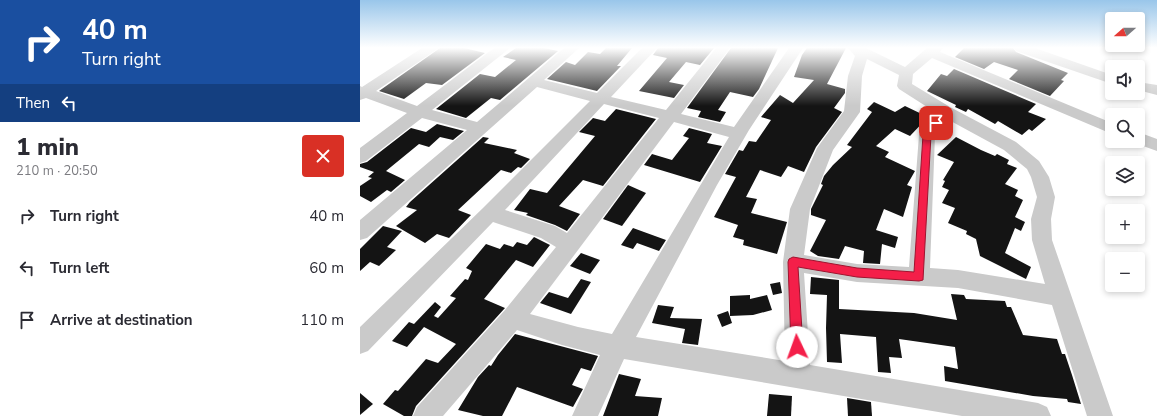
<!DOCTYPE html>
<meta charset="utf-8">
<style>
:root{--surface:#fff;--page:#f2f2f3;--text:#2b2b33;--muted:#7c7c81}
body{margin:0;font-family:"Nunito Sans",sans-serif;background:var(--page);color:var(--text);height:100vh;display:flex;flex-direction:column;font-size:15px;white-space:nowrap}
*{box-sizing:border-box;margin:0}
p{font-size:13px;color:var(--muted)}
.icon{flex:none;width:22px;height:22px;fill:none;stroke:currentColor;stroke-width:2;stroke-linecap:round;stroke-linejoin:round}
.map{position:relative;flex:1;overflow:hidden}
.side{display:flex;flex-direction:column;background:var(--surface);width:360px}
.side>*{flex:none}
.hud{background:#1a4fa0;color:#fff;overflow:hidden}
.needle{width:26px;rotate:249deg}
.fabs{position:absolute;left:745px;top:12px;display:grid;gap:8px}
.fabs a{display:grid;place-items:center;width:40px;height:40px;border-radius:4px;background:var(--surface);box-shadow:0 2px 6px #0003;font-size:20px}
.pin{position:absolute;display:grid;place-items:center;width:34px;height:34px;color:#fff;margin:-17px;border-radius:8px;box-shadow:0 2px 6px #0006}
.me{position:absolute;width:44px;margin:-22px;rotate:357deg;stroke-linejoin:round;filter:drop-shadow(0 0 3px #0008)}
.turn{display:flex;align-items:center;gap:14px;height:84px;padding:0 16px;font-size:18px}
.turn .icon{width:52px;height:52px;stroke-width:2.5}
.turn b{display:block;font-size:28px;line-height:34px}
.then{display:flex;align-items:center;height:38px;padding:0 16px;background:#0003;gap:8px;font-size:15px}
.round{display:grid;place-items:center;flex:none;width:42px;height:42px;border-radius:4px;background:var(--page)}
.headline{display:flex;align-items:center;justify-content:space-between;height:68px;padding:0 16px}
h1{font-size:24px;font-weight:800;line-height:30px}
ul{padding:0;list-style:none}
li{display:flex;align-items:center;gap:12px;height:52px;padding:0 16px}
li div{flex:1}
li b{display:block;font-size:15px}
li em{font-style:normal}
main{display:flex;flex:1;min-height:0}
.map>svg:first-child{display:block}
.building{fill:#141414}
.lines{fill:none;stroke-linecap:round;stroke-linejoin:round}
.minor{fill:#cacaca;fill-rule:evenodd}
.route{fill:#f41f49;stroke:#9f142f}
</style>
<main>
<section class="side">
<div class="hud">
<div class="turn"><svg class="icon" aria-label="right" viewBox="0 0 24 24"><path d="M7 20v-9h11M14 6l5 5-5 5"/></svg><div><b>40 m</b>Turn right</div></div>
<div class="then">Then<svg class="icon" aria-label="left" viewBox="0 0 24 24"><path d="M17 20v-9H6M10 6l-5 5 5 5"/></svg></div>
</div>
<div class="headline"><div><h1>1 min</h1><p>210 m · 20:50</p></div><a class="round" style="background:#d93025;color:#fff"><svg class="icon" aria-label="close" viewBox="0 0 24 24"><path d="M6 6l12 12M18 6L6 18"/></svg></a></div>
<ul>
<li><svg class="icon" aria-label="right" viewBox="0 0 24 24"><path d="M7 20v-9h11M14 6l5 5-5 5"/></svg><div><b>Turn right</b></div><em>40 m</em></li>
<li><svg class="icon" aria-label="left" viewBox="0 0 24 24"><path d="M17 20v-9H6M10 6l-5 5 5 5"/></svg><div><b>Turn left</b></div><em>60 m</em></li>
<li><svg class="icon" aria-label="arrive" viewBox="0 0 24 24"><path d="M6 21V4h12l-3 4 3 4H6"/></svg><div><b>Arrive at destination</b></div><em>110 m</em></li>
</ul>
</section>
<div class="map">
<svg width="797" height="416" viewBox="0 0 797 416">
<rect width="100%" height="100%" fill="#fff"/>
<!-- building -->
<g class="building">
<path d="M80 48H104L125 53 82 85 66 83 44 99 19 91Z"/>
<path d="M156 48H184L198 51 140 100 131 98 106 118 76 109 120 74 135 77 156 60 143 57Z"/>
<path d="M246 48H272L257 66H261L237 91 187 79 206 62 215 65 228 52 240 54Z"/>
<path d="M298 48H354L340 65 326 62 309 82 324 85 314 98 279 91 307 58 293 55Z"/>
<path d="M371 48H418L399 89 393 97 370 92 358 110 366 112 360 122 338 117 341 111 327 108Z"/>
<path d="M447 48H486L467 84 485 89V93L474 108 482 112 456 147 444 172 428 166 421 177 400 170 386 197 397 199 391 213 427 222 417 254 383 245 384 240 373 237 378 225 354 217 376 177 365 174 379 150 383 151 389 141 396 142 411 120 401 117 420 95 433 103 454 80 434 77 442 55Z"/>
<path d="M604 48H653L656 52 708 73 701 80 704 81 690 96 649 79 658 70 634 62 624 69 595 57Z"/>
<path d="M594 69 676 104 668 112 686 119 672 131 669 129 662 135 638 121 635 124 608 109 606 112 595 107 596 105 567 91 581 74 587 76Z"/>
<path d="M514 102 535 112 545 106 568 117 550 136 535 129 516 146 529 152 525 157 555 171 547 185 552 187 543 217 524 209 516 230 538 237 535 248 522 244 520 264 503 263 504 251 485 246 479 259 458 256 450 251 466 220 451 215V209L463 185 461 184 464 176 473 165 492 147 487 145 512 112 507 109Z"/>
<path d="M256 109 296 119 243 186 223 180 199 206 220 214 207 231 195 225 166 215 168 213 154 210 170 189 187 193 235 136 219 132 233 118 245 121Z"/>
<path d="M77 124 104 131 93 140 80 137 69 147 59 144 26 171 45 180 31 192 27 190 11 202 0 196V186L12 178 8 177 14 172 0 167V164L7 162 51 128 66 132Z"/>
<path d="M329 128 352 134 347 143 362 146 340 182 284 165 292 154 312 160 329 138 323 136Z"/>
<path d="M123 137 129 138 124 143 157 150 154 153 170 159 161 168 158 167 151 173 141 170 98 210 111 215 89 238 77 234 65 243 36 226 57 210 46 207 50 202Z"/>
<path d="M596 137 621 150 635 156 637 154 649 160 647 164 657 168 645 184 658 190 655 196 663 200 655 217 665 222 661 231 655 228 645 253 671 267 666 279 620 256 616 239 606 234 607 231 588 223 595 208 582 203 589 190 582 187 585 181 583 180 594 162 577 155Z"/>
<path d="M268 185 286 193 262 226 243 219Z"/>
<path d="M23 226 42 231 27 247 36 250 19 266 10 262 0 271V249Z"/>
<path d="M273 228 306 240 299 251 277 243 273 249 261 245Z"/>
<path d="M174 237 190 245 173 267 156 260 124 299 145 308 56 406 52 416H44L23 404 35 390 38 391 66 359 78 363 96 344 64 327 47 347 32 341 49 322 54 324 75 302 81 307 74 316 78 318 96 298 90 296 105 279 108 280 112 271 106 268 126 244 140 249 144 244 153 247 157 242 167 245Z"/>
<path d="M221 253 240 260 230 274 210 266Z"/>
<path d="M451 277 479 280V309L554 313 597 320 591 294 604 295 606 299 645 301 647 307H651L663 335 697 339 702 354H705L712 375 721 404 708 402 707 399 673 396 585 381 584 366 598 369 595 347 539 339 542 358 529 357 531 373 518 372 516 337 480 334 482 363 467 362 466 328 467 295 450 294Z"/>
<path d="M221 279 231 282 211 314 180 303 189 292 208 298Z"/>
<path d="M420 282 422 293 413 295 410 284Z"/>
<path d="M390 295V299L407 295 412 310 393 315 370 316V296Z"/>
<path d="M298 305 314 307 310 318 342 319 338 345 322 343 325 329 292 323Z"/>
<path d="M368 311 372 323 362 327 357 315Z"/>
<path d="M155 334 238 356 231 371 221 368 212 385 223 389 213 407 157 387 142 416H123L98 410 118 377 129 365 131 366 138 355Z"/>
<path d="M259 374 281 379 275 396 302 398 298 416H243Z"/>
<path d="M0 393 13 404 0 415Z"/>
<path d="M409 394 432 396 431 416H407Z"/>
<path d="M487 398 511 402 512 416H488Z"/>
</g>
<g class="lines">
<!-- minor -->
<g class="minor">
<path d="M62 48H79L16 91 57 106 134 48H150L72 110 117 122 204 48H219L184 80 237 93 282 48H297L251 97 306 110 356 48H370L321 114 374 127 429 48H443L389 130 357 185 276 337 425 361 423 262 430 209 457 148 484 111 488 76 495 56 488 48H506L545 67 567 48H583L580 52 752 123V134L572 58 553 74 552 84 590 107 656 142 679 161 689 177 695 197 691 219 692 240 753 416H727L692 305 598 288 497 282 444 273 450 365 678 403 687 407 691 416H602L264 359 238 416H212L240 355 202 345 157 330 83 416H53L57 407 145 310 196 247 181 238 133 222 8 351 0 354V327L123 208 230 101 177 87 7 238 0 240V220L107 130 62 118 6 161 0 163V148L47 113 6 98 0 100V86L2 87ZM507 59 539 75 537 86 539 89 575 112 559 135 549 267 497 264 444 255 450 209 473 150 500 112 502 76ZM244 104 299 118 207 233 195 226 145 210ZM587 119 644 150 667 169 671 177 677 197 671 219 672 240 685 284 598 270 570 268 575 135ZM314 122 369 137 252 334 218 327 170 314Z"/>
<path d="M654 48H675L752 75V84L656 51Z"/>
<path d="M778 82 797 85V95L778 90Z"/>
<path d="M778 132 797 139V151L772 142 778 141Z"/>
</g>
</g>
<!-- sky -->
<linearGradient id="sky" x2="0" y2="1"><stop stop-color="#99c6ea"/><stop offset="0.45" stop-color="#fff"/><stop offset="1" stop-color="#fff" stop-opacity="0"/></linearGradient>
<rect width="797" height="106" fill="url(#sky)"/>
<!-- route -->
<path class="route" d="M576 120 579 123 571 135 563 280 559 281 497 277 438 267 443 347 441 351 437 353 433 351 431 347 428 262 429 259 433 257 497 268 554 272 563 135 573 121Z"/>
</svg>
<div class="fabs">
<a><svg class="needle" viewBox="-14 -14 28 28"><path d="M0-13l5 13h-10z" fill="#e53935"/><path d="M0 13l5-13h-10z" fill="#7c7c81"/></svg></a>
<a><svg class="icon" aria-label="sound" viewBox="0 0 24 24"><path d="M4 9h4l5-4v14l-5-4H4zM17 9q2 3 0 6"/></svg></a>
<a><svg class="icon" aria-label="search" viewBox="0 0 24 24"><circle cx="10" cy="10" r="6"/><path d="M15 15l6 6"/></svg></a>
<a><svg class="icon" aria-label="layers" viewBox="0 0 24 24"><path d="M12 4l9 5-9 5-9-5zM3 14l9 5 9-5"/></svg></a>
<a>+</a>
<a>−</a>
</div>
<div class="pin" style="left:576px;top:123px;background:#d93025"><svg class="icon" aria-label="arrive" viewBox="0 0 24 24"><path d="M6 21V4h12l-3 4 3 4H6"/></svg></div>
<svg class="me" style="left:437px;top:347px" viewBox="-20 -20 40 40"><circle r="19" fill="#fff"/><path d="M0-13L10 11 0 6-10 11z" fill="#f41f49"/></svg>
</div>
</main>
